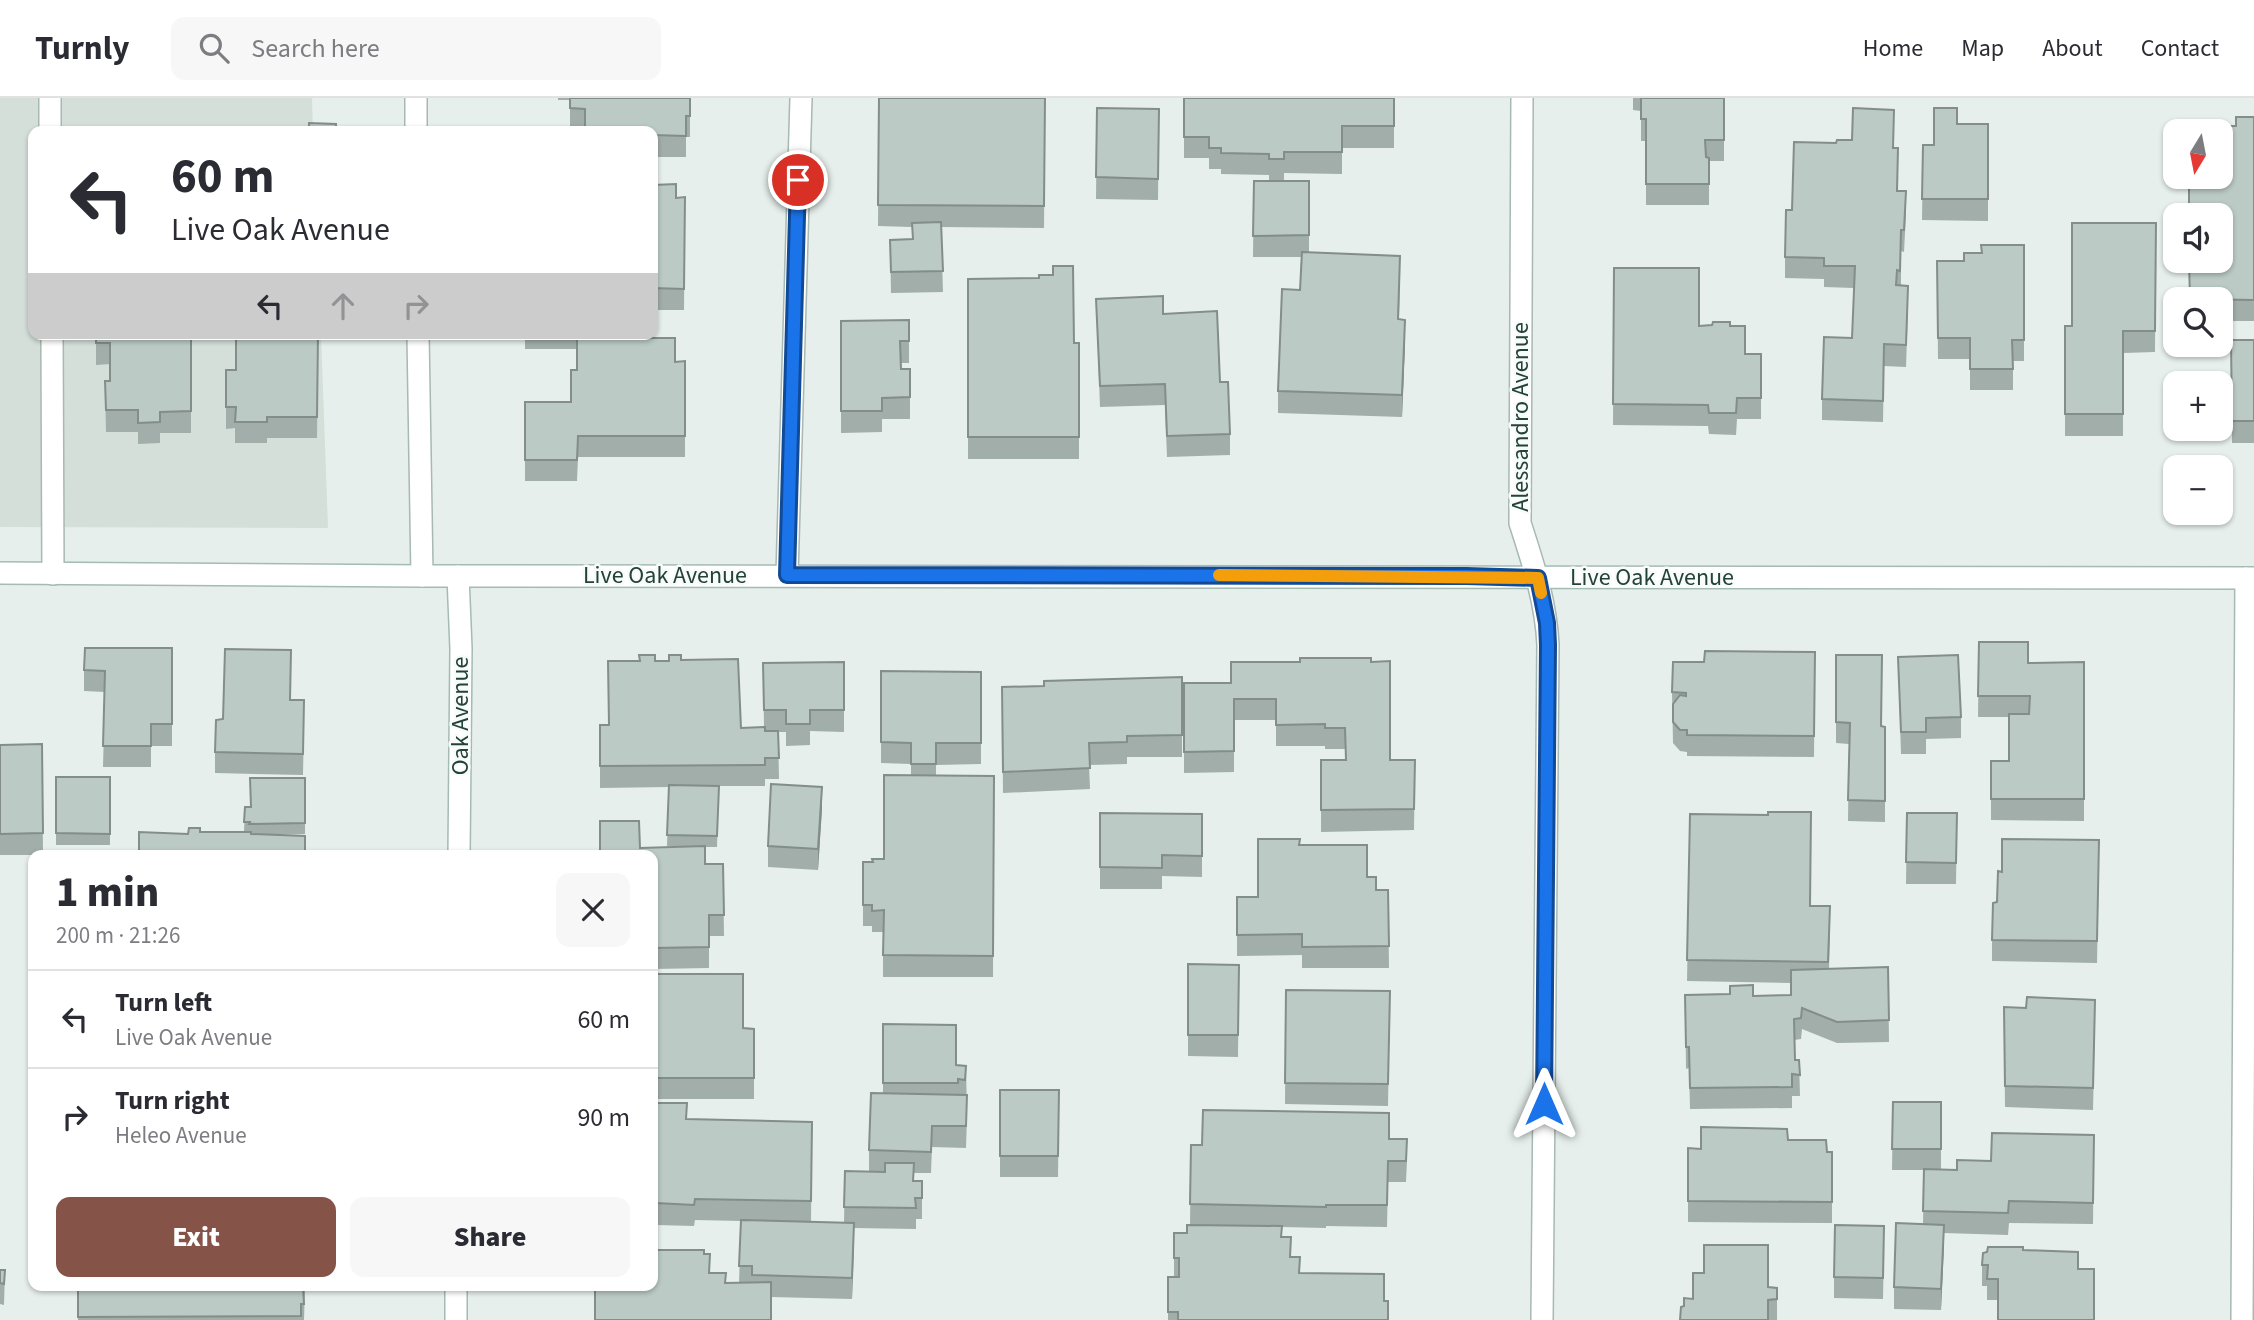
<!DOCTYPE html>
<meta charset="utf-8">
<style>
:root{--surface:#fff;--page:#f7f7f7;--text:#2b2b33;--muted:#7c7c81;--line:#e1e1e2;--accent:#855347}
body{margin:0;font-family:"Source Sans 3",sans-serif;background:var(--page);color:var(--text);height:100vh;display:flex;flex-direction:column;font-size:26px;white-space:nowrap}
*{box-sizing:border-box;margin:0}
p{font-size:23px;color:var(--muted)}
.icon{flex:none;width:38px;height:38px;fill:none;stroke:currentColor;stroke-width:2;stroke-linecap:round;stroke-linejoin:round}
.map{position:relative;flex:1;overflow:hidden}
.sheet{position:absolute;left:28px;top:752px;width:630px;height:441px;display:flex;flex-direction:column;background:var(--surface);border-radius:14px;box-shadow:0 2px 5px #0004}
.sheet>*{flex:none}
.banner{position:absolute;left:28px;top:28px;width:630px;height:214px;border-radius:14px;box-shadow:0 2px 5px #0004;background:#fff;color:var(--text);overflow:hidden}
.needle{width:46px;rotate:190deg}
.fabs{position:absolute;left:2163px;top:21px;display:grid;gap:14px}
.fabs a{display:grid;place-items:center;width:70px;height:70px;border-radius:14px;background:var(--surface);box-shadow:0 2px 5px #0004;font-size:35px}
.pin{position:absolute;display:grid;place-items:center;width:60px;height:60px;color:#fff;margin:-30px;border:4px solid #fff;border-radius:50%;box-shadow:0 2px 7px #0007}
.me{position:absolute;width:77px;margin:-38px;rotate:0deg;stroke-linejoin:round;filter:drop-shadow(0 0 5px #0008)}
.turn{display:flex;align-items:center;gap:24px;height:147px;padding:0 28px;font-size:32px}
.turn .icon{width:91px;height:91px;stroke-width:2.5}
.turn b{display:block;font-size:49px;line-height:60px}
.lanes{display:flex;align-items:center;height:66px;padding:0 28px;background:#0003;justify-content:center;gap:35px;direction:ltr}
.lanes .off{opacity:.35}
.round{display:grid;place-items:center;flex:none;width:74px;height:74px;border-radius:14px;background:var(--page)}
.headline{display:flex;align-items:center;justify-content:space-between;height:119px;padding:0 28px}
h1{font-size:42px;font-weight:800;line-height:52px}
.primary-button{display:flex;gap:14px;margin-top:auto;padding:14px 28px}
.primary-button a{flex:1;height:80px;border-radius:14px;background:var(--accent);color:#fff;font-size:28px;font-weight:800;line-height:80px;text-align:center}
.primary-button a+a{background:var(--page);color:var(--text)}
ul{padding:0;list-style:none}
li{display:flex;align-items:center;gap:21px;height:98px;padding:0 28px;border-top:2px solid var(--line)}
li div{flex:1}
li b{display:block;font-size:26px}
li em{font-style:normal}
header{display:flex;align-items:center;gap:42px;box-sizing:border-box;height:98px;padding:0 35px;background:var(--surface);border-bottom:2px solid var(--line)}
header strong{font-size:33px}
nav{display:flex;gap:38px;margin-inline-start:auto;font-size:24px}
.search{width:490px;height:63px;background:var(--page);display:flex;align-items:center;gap:18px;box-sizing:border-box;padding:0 24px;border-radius:14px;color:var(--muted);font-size:26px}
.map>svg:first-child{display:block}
.built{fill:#d4dfda}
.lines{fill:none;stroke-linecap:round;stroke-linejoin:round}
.lane-casing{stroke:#a8b8b2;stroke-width:24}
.street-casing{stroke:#a8b8b2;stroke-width:24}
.secondary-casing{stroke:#a4bbb3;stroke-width:24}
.lane{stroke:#fff;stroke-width:21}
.street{stroke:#fff;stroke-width:21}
.secondary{stroke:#fff;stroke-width:21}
.wall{fill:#a1aea9}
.shaded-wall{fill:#838d89}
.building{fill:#bbcac4;stroke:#838d89;stroke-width:2}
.route-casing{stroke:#114b97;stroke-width:18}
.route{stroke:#1a73e8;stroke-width:12}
.slow{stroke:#f59e0b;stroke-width:12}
.labels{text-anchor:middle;stroke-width:5;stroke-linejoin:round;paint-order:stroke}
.street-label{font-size:24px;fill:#24423a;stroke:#f7fbf9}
</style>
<header>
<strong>Turnly</strong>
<div class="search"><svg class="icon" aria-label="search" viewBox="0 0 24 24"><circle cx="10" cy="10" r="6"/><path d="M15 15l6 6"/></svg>Search here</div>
<nav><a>Home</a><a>Map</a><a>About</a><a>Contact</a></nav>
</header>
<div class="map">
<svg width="2254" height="1222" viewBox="0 0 2254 1222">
<rect width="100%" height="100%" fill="#e6efeb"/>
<!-- built -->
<path class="built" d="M0 0H312L313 33H33V236H321L328 430 0 429Z"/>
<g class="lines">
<defs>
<g id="lane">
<path d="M50 0V33"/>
<path d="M416 0V33"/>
<path d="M52 236 53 476"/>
<path d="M418 236 422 478"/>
</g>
<g id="street">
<path d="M1522 0 1520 425C1533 465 1546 504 1548 547L1542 1222"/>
<path d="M787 477 801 0"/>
<path d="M2242 1222 2246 480"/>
</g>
<g id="secondary">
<path d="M0 475 422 478 2254 480"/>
<path d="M458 478 461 551 459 758"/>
<path d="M456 1222V1188"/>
</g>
</defs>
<!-- lane casing -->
<use href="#lane" class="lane-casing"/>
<!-- street casing -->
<use href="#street" class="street-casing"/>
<!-- secondary casing -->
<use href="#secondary" class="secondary-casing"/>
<!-- lane -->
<use href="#lane" class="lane"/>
<!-- street -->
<use href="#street" class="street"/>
<!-- secondary -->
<use href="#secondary" class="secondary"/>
</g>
<!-- wall -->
<g class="wall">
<path d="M558 0H690V39H686V59H653V33L570 31V2H558Z"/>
<path d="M879 0H1045L1044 130 941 129 943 194 891 195 890 142 912 141V129L878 128Z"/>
<path d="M1184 0H1394V50H1342V76L1284 75V82L1269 83V77L1221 76V71H1209V60H1184Z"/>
<path d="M1633 0H1724V63H1709V107H1646V43H1641V13L1633 12Z"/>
<path d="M1097 10 1159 11 1158 102 1096 101Z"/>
<path d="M2254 19V223H2221V201L2189 80 2183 79H2221L2236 28Z"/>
<path d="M1957 26H1988V123L1922 122 1923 47H1934Z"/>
<path d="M1894 50 1897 93 1906 115 1904 154 1901 153V187L1908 209 1906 269 1884 268 1883 324 1822 322V301L1852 240 1854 190 1824 189V181L1785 180V159L1792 112Z"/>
<path d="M1254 83H1309V154L1400 179 1399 221 1405 243 1402 319 1278 315V293L1300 192 1301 159H1253Z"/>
<path d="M653 87 676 100 685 99 684 212H653Z"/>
<path d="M2156 125 2155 254 2123 255V338H2065V228H2072Z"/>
<path d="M1981 147H2024V263H2013V292H1970V261H1938L1937 163H1964L1981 155Z"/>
<path d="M1614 170 1699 228H1730L1745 256H1761V321H1737L1736 337 1709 336 1708 328 1613 327Z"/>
<path d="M968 181 1074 245H1079V361H968Z"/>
<path d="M1096 201 1163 216 1220 284 1230 336V357L1167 359 1165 307 1100 309Z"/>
<path d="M909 222V265H901V271H910V321H882V334L841 335V223Z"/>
<path d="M96 236H191V335H160V345L138 346V334H106L105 283H110V266L96 267Z"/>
<path d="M318 236 317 340H267V345H235V330L226 331V272H236Z"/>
<path d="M525 236 577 240 675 264 685 263V359H578L577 383H525V304H571L577 272V251H525Z"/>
<path d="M2231 242H2254V345H2232Z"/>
<path d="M1979 544 2028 565 2084 564V723L1991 722V663H2009V619H1978Z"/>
<path d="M172 550V648H151V669H103L105 594 84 593V572Z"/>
<path d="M1815 554 1814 659 1687 658V654L1680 653 1673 645 1672 594 1704 564Z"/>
<path d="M1836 557 1881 628 1885 629V724L1848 723 1849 646 1836 645Z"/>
<path d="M1898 559 1961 619V640L1926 641V656H1901Z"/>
<path d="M681 562 741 630 764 629 763 565 844 564V634L810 633V647L786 648V634H778L779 681H765V688H719L717 749H705V766H723L724 838H709V870L653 871V758L640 750 690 749 667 748 669 689 600 690V627H609L655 563Z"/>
<path d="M1300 564 1390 662H1415L1414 732 1321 734V662H1345V651H1325V648H1276V622H1234V674L1184 675V585H1231Z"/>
<path d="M881 573 981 574V666L936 667V678H994L993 879H883V834H872V828H863V764H872L884 761 911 677V666L881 665Z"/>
<path d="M1182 579V659H1127V666L1089 667 1090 691 1003 695 1002 589 1044 588Z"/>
<path d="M290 602 304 623 303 677 215 675V654L223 621Z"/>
<path d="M42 646 43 757H0V647Z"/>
<rect x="56" y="679" width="54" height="68"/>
<path d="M305 680V736L266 737 200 734H244L245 709H251Z"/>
<path d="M822 710 818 772 768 769V748Z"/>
<path d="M1100 715 1202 716V779L1162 778V791H1100Z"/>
<path d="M1907 715H1957L1956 786H1906Z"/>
<path d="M1690 716 1810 808 1830 829 1829 871 1888 869 1889 944 1837 945 1802 931 1801 941 1794 942 1795 962H1799L1800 998H1792V1010L1690 1011 1689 970 1686 971 1685 897 1730 896 1753 898 1791 897V885L1687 883Z"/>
<path d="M1300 747 1367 779 1376 792H1388L1389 870H1302V857L1237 858V799H1258Z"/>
<path d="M2099 763 2097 865 1992 863V842L2002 774Z"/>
<path d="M1188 866 1239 867 1238 959 1188 958Z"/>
<path d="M653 876 743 930 754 931V1001H653Z"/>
<path d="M1286 892 1390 893 1388 1008 1285 1006Z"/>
<path d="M2004 909 2095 923 2093 1012 2005 1009Z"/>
<path d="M883 926 956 967 966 968 967 1018 966 1050 932 1049 931 1075H914V1083H922V1121H916V1131L854 1130 852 1201 771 1199 595 1222 704 1156 710 1175 726 1185H739L741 1123 695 1122 694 1128 656 1127V1121H653V1005L687 1021 812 1024 811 1124 844 1125 845 1073 869 1074V1052L883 995Z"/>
<path d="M1000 992H1059L1058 1079H1000Z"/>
<path d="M1893 1004H1941V1071L1957 1072 2094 1037 2093 1126 2009 1125 2008 1137 1944 1135 1941 1212 1894 1211V1189L1923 1126 1924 1072H1892Z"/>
<path d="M1389 1041 1407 1062 1406 1084H1388L1387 1129 1326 1128V1130L1282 1129V1139L1291 1159 1300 1175 1384 1203 1388 1222H1168V1179H1174V1135H1187L1190 1127 1191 1047Z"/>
<path d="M1788 1042 1827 1054H1832V1125L1688 1124V1050L1701 1051Z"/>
<path d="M1884 1149 1883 1201 1834 1200V1179Z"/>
<path d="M2023 1149 1998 1202H1987V1188H1982V1167Z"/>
<path d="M0 1172H5L4 1207 0 1206Z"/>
<path d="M78 1188H305L304 1222H78Z"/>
<path d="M1768 1189 1777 1190V1222H1680L1684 1208 1693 1201Z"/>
</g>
<!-- shaded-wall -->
<g class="shaded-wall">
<path d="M1405 222V243L1402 319V297Z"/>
<path d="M822 689V710L818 772V751Z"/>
<path d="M854 1125V1147L852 1201V1180Z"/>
<path d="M1944 1127V1149L1941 1212V1191Z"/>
</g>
<!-- building -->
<g class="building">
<path d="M570 0H690V18H686V38L653 37V33H585V11L570 10Z"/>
<path d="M879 0H1045L1044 108 878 107Z"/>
<path d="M1184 0H1394V28H1342V54H1284V61H1269V56L1221 55V50H1209V39H1184Z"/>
<path d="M1641 0H1724V42H1705L1706 59 1709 60V86H1646V21H1641Z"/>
<path d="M1097 10 1159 11 1158 81 1096 79Z"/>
<path d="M1853 10 1894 12 1893 50H1898L1897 93H1906L1904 132H1901L1900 173 1897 172 1896 187 1908 188 1906 247 1884 246 1883 303 1822 301 1824 239 1852 240 1855 168H1824V160L1785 159 1786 112H1792L1794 44 1836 45 1837 42H1852Z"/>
<path d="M1934 10H1957V26H1988V101H1922L1923 47H1934Z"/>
<path d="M2236 19H2254V202L2190 201 2189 163H2221V117H2189V79H2221V33H2183V28H2236Z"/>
<path d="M309 25 336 26V33H309Z"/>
<path d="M1254 83H1309V137L1253 138Z"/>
<path d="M676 86V100L685 99 684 191 653 190V87Z"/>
<path d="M941 124 943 173 891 174 890 142 913 141 912 125Z"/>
<path d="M2072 125H2156L2155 233H2123V316H2065V228H2072Z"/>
<path d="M1981 147H2024V242H2012L2013 271H1970V240H1938L1937 163H1964V155H1982Z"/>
<path d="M1302 154 1400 158 1398 221 1405 222 1402 297 1278 293 1282 191 1300 192Z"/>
<path d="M1053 168H1073L1074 245H1079V339H968V181L1039 180V177H1053Z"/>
<path d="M1614 170H1699V228L1712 227 1713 224H1730V228H1745V256H1761V300H1737L1736 315H1709L1708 307 1613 306Z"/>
<path d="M1163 198V216L1217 213 1220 284H1228L1230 336 1167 338 1165 286 1100 288 1096 201Z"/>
<path d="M909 222V243H900L901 271H910V299L882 300V313H841V223Z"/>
<path d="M96 236H191V313L160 314V324L138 325V312H106L105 283H110V245H96Z"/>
<path d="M236 236H318L317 319H267V324H235L236 309H226V272H236Z"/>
<rect x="525" y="236" width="52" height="4"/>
<path d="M577 240H675V264L685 263V338H578L577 362H525V304H571V272H577Z"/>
<path d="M2231 242H2254V323H2232Z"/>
<path d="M1979 544H2028V565L2084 564V701H1991V663H2009V616H2029L2030 598H1978Z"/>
<path d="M85 550H172V626H151V648H103L105 573 84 572Z"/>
<path d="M225 551 291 552 290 602H304L303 656 215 654 216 622 223 621Z"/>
<path d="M1705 553 1815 554 1814 638 1687 637V632H1680L1673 624V606L1680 597 1686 598V595L1672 594 1673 564H1704Z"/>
<path d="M639 557H655V563H669V557H681V562L738 561 741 630 765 629V633H778L779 660H765V667L600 668V627H609L608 563H640Z"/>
<path d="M1836 557H1882L1881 628 1885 629V703L1848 702 1850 625 1836 624Z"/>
<path d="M1958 557 1961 619 1926 620V634H1901L1898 559Z"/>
<path d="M1300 560H1371V564L1390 563V662H1415L1414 711 1321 712V662H1346L1345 630H1325V626L1276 627V601H1234V653L1184 654V585H1231V564H1300Z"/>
<path d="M844 564V612H810V626H786V612H764L763 565Z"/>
<path d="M881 573 981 574V645H936V666H911V645L881 644Z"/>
<path d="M1182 579V637L1127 638V644L1089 645 1090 670 1003 674 1002 589 1044 588V583Z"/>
<path d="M42 646 43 735 0 736V647Z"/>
<path d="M884 677 994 678 993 858 883 857 884 812 872 813V807H863V764H873L872 761H884Z"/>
<path d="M56 679H110V736L56 735Z"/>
<path d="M250 680H305V725L249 726 250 724H244L245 709H251Z"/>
<path d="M771 686 822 689 818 751 768 748Z"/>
<path d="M669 687 719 688 717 738 667 737Z"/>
<path d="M1768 714H1811L1810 808H1830L1828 864 1687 862 1690 716 1768 717Z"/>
<path d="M1100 715 1202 716V758L1162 757V770L1100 769Z"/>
<path d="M1907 715H1957L1956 765 1906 764Z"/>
<path d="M600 723H639L640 750 705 748V766H723L724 817H709V849L653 850V758H600Z"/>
<path d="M189 730H200V734H251V736L305 738V758H139V734L188 736Z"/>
<path d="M1258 741H1300L1299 747H1367V779H1376V792H1388L1389 848 1302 849V836L1237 837V799H1258Z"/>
<path d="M2002 741 2099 742 2097 843 1992 842 1993 805 1997 804 1998 773 2002 774Z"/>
<path d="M1188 866 1239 867 1238 937H1188Z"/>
<path d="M1888 869 1889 922 1837 924 1802 910 1801 920 1794 921 1795 962H1799L1800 977 1792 976V989L1690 990 1689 949H1686L1685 897 1730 896V888L1753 887V898L1791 897V872Z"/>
<path d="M653 876H743V930L754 931V980H653Z"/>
<path d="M1286 892 1390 893 1388 986 1285 985Z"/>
<path d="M2027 899 2095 902 2093 990 2005 988 2004 909 2026 910Z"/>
<path d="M883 926 956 927V967L966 968 965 982 958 981V985H883Z"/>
<path d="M1000 992H1059L1058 1058H1000Z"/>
<path d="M871 995 967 997 966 1028H932L931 1054 869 1052Z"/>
<path d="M1893 1004H1941V1051H1892Z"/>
<path d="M653 1005H687L686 1021 812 1024 811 1103 695 1101 694 1107 656 1105V1100H653Z"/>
<path d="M1203 1012 1389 1015V1041H1407L1406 1063H1388L1387 1107H1326V1109L1190 1106 1191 1047H1202Z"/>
<path d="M1701 1029 1787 1031 1788 1042H1826L1827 1054H1832V1104L1688 1103V1050L1701 1051Z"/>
<path d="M1992 1035 2094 1037 2093 1105 2009 1103 2008 1115 1923 1113 1924 1071 1957 1072V1062L1991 1063Z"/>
<path d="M885 1065H914L913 1083H922V1100H915L916 1110 844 1109 845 1073 885 1074Z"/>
<path d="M741 1122 854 1125 852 1180 752 1177V1168H739Z"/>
<path d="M1896 1125 1944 1127 1941 1191 1894 1189Z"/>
<path d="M1187 1127 1282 1128 1281 1139H1291L1290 1159H1300L1299 1175 1384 1176V1203H1388V1222H1178V1214H1168V1179H1179V1160H1174V1135H1187Z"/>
<path d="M1835 1127 1884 1128 1883 1180 1834 1179Z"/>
<path d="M1704 1147H1768V1189L1777 1190V1201L1768 1202V1222H1680L1681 1209 1684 1208V1200L1693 1201V1175H1704Z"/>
<path d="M1988 1149H2023V1152L2078 1154V1171H2094V1222H1998V1181H1987L1988 1167H1982L1983 1155 1987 1154Z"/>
<path d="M653 1152H704V1156H710L709 1175H726L725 1185 771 1184V1222H595V1188H653Z"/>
<path d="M0 1172H5L4 1186 0 1185Z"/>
<path d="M78 1188H303L304 1206H301V1218L78 1219Z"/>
</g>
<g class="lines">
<defs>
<path id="route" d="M798 82 787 477 1466 478 1538 480 1547 525 1548 547 1544 1006"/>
</defs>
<!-- route casing -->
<use href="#route" class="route-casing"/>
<!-- route -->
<use href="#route" class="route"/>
<!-- slow -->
<path class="slow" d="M1219 477 1538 480 1541 495"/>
</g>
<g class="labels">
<!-- street labels -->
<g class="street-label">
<text transform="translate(1520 319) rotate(-90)" y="8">Alessandro Avenue</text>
<text x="665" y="485">Live Oak Avenue</text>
<text x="1652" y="487">Live Oak Avenue</text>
<text transform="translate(460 618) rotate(-90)" y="8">Oak Avenue</text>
</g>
</g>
</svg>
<div class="fabs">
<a><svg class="needle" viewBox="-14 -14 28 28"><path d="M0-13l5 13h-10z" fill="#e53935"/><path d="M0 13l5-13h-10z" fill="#7c7c81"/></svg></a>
<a><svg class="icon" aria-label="sound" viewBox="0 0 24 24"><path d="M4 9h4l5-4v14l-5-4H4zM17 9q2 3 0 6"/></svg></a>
<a><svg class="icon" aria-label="search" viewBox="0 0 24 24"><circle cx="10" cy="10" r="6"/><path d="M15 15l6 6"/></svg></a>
<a>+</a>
<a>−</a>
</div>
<div class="pin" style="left:798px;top:82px;background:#d93025"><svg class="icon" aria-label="arrive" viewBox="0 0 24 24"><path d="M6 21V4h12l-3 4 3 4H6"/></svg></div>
<svg class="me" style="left:1544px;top:1006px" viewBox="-20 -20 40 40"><path d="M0-17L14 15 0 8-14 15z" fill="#1a73e8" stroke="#fff" stroke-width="4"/></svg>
<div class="banner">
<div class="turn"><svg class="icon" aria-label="left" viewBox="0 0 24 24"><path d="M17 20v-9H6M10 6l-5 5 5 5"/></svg><div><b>60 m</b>Live Oak Avenue</div></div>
<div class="lanes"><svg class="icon" aria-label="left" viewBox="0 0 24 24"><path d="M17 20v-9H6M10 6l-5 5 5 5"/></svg><svg class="icon off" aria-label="ahead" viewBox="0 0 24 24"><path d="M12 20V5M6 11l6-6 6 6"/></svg><svg class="icon off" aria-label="right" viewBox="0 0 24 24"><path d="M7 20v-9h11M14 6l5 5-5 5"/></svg></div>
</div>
<section class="sheet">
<div class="headline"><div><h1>1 min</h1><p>200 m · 21:26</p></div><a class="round"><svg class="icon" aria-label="close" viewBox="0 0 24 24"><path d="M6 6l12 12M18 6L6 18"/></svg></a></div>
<ul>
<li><svg class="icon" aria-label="left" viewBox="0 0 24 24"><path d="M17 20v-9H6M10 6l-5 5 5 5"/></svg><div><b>Turn left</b><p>Live Oak Avenue</p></div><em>60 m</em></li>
<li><svg class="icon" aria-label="right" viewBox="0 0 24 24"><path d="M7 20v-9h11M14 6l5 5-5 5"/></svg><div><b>Turn right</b><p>Heleo Avenue</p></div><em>90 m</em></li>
</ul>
<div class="primary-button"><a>Exit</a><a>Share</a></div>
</section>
</div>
